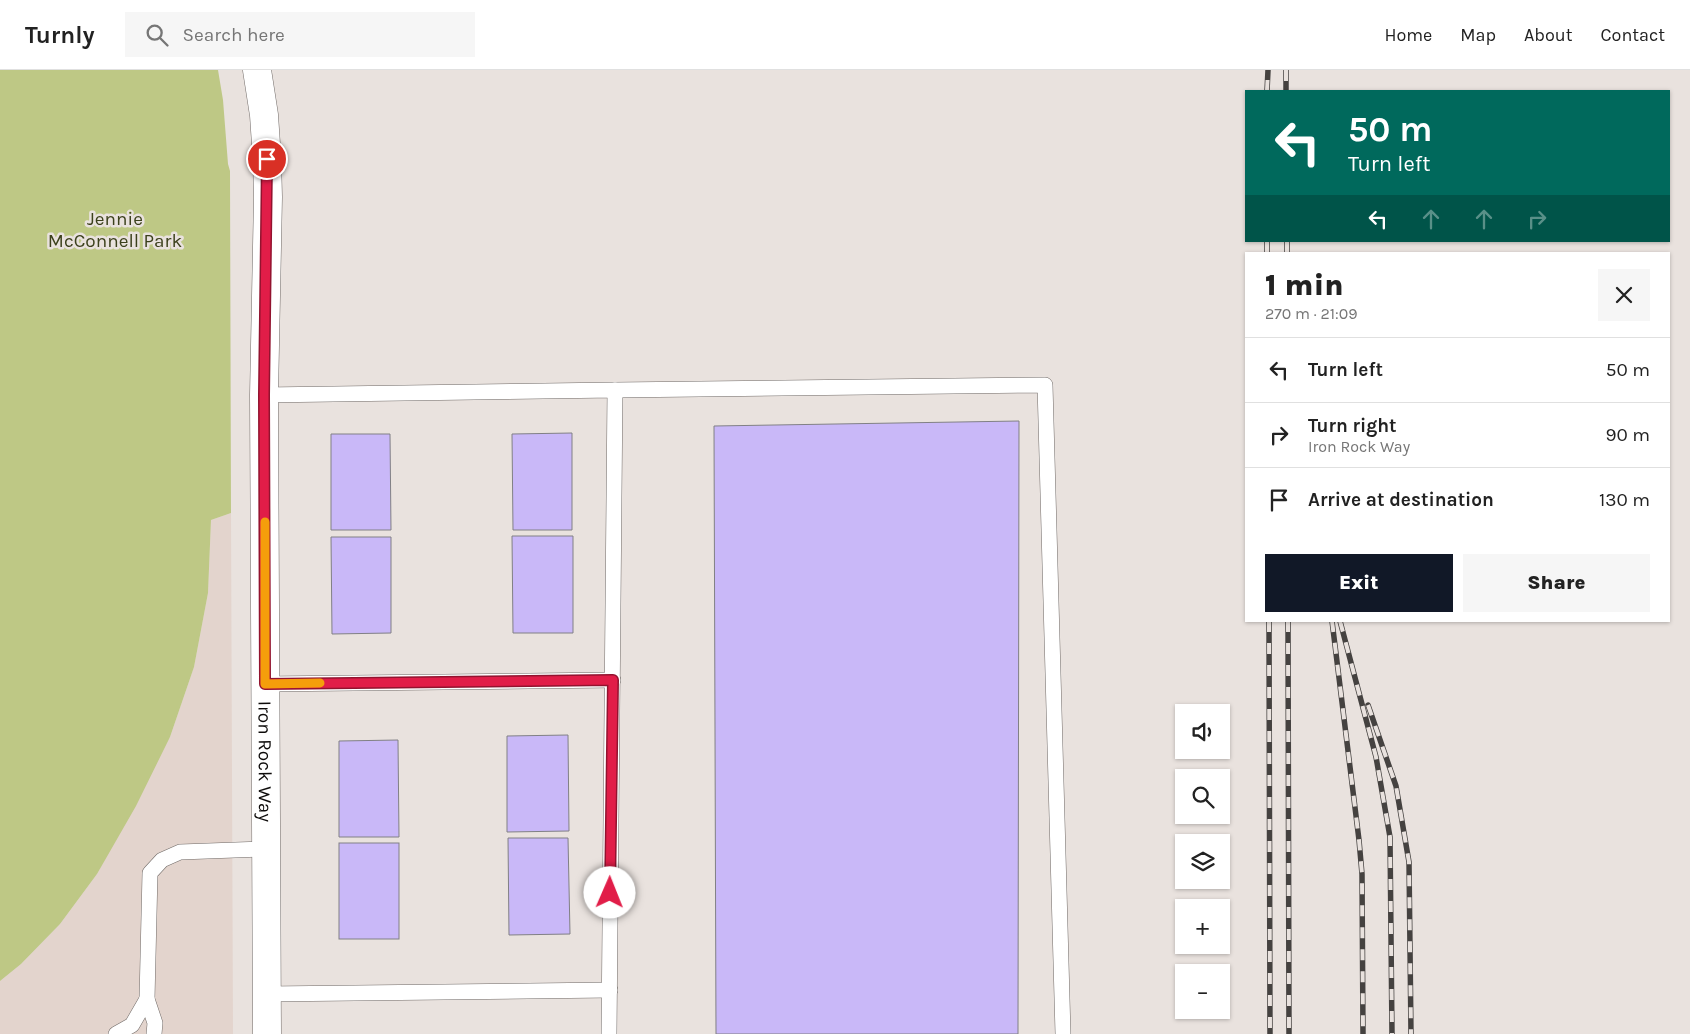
<!DOCTYPE html>
<meta charset="utf-8">
<style>
:root{--surface:#fff;--page:#f6f6f6;--text:#222;--muted:#767676;--line:#e0e0e0;--accent:#111827}
body{margin:0;font-family:Karla,sans-serif;background:var(--page);color:var(--text);height:100vh;display:flex;flex-direction:column;font-size:19px;white-space:nowrap}
*{box-sizing:border-box;margin:0}
p{font-size:16px;color:var(--muted)}
.icon{flex:none;width:28px;height:28px;fill:none;stroke:currentColor;stroke-width:2;stroke-linecap:round;stroke-linejoin:round}
.map{position:relative;flex:1;overflow:hidden}
.side{position:absolute;left:1245px;top:182px;width:425px;height:370px;display:flex;flex-direction:column;background:var(--surface);border-radius:0px;box-shadow:0 1px 4px #0004}
.side>*{flex:none}
.hud{position:absolute;left:1245px;top:20px;width:425px;height:152px;border-radius:0px;box-shadow:0 1px 4px #0004;background:#00695c;color:#fff;overflow:hidden}
.fabs{position:absolute;left:1175px;top:634px;display:grid;gap:10px}
.fabs a{display:grid;place-items:center;width:55px;height:55px;border-radius:0px;background:var(--surface);box-shadow:0 1px 4px #0004;font-size:25px}
.pin{position:absolute;display:grid;place-items:center;width:42px;height:42px;color:#fff;margin:-21px;border:2px solid #fff;border-radius:50%;box-shadow:0 1px 5px #0007}
.me{position:absolute;width:55px;margin:-28px;rotate:1deg;stroke-linejoin:round;filter:drop-shadow(0 0 4px #0008)}
.turn{display:flex;align-items:center;gap:18px;height:105px;padding:0 20px;font-size:22px}
.turn .icon{width:65px;height:65px;stroke-width:2.5}
.turn b{display:block;font-size:35px;line-height:42px}
.lanes{display:flex;align-items:center;height:48px;padding:0 20px;background:#0003;justify-content:center;gap:25px;direction:ltr}
.lanes .off{opacity:.35}
.round{display:grid;place-items:center;flex:none;width:52px;height:52px;border-radius:0px;background:var(--page)}
.headline{display:flex;align-items:center;justify-content:space-between;height:85px;padding:0 20px}
h1{font-size:30px;font-weight:800;line-height:38px}
.action{display:flex;gap:10px;margin-top:auto;padding:10px 20px}
.action a{flex:1;height:58px;border-radius:0px;background:var(--accent);color:#fff;font-size:20px;font-weight:800;line-height:58px;text-align:center}
.action a+a{background:var(--page);color:var(--text)}
ul{padding:0;list-style:none}
li{display:flex;align-items:center;gap:15px;height:65px;padding:0 20px;border-top:1px solid var(--line)}
li div{flex:1}
li b{display:block;font-size:19px}
li em{font-style:normal}
header{display:flex;align-items:center;gap:30px;box-sizing:border-box;height:70px;padding:0 25px;background:var(--surface);border-bottom:1px solid var(--line)}
header strong{font-size:24px}
nav{display:flex;gap:28px;margin-inline-start:auto;font-size:18px}
.search{width:350px;height:45px;background:var(--page);display:flex;align-items:center;gap:12px;box-sizing:border-box;padding:0 18px;border-radius:0px;color:var(--muted);font-size:19px}
.map>svg:first-child{display:block}
.built{fill:#e3d4cd}
.green{fill:#bec885}
.building{fill:#c9b8f8;stroke:#818085}
.lines{fill:none;stroke-linecap:round;stroke-linejoin:round}
.service-casing{stroke:#706a67;stroke-width:16}
.minor-casing{stroke:#706a67;stroke-width:29}
.service{stroke:#fff;stroke-width:15}
.minor{stroke:#fff;stroke-width:28}
.rail-casing{stroke:#454240;stroke-width:5.5}
.rail{stroke:#e9e2de;stroke-width:4;stroke-dasharray:11;stroke-linecap:butt}
.route-casing{stroke:#92132f;stroke-width:12}
.route{stroke:#e11d48;stroke-width:9}
.slow{stroke:#f59e0b;stroke-width:9}
.labels{text-anchor:middle;stroke-width:5;stroke-linejoin:round;paint-order:stroke}
.park-label{font-size:19px;fill:#3c411c;stroke:#e9e2de}
.street-label{font-size:19px;fill:#0d0b0a;stroke:#e9e2de}
</style>
<header>
<strong>Turnly</strong>
<div class="search"><svg class="icon" aria-label="search" viewBox="0 0 24 24"><circle cx="10" cy="10" r="6"/><path d="M15 15l6 6"/></svg>Search here</div>
<nav><a>Home</a><a>Map</a><a>About</a><a>Contact</a></nav>
</header>
<div class="map">
<svg width="1690" height="964" viewBox="0 0 1690 964">
<rect width="100%" height="100%" fill="#e9e2de"/>
<!-- built -->
<path class="built" d="M231 443 233 964H0V911L21 894 60 854 97 804 170 667 194 597 208 523 211 450Z"/>
<!-- green -->
<path class="green" d="M0 0H218L223 30 228 94 230 101 231 443 211 450 208 523 194 597 170 667 136 736 97 804 60 854 21 894 0 911Z"/>
<!-- building -->
<g class="building">
<path d="M1019 351 1018 964H716L714 356Z"/>
<path d="M572 363V460H513L512 364Z"/>
<path d="M331 364H390L391 460H331Z"/>
<path d="M512 466H573V563H513Z"/>
<path d="M331 467H391V563L332 564Z"/>
<path d="M568 665 569 761 507 762V666Z"/>
<path d="M398 670 399 767H339V671Z"/>
<path d="M508 768H568L570 864 509 865Z"/>
<rect x="339" y="773" width="60" height="96"/>
</g>
<g class="lines">
<defs>
<g id="service">
<path d="M615 320 1045 315 1063 964"/>
<path d="M264 325 615 320 609 964"/>
<path d="M265 614 613 610"/>
<path d="M267 924 610 920"/>
<path d="M116 964 132 955 147 929"/>
<path d="M154 964 155 953 147 929 150 803 162 790 180 782 266 779"/>
</g>
<g id="minor">
<path id="s1" d="M257 0 264 45 267 89 268 127 264 325 267 964"/>
</g>
</defs>
<!-- service casing -->
<use href="#service" class="service-casing"/>
<!-- minor casing -->
<use href="#minor" class="minor-casing"/>
<!-- service -->
<use href="#service" class="service"/>
<!-- minor -->
<use href="#minor" class="minor"/>
<defs>
<g id="rail">
<path d="M1286 0V21"/>
<path d="M1267 21 1268 0"/>
<path d="M1267 171V184"/>
<path d="M1287 171V184"/>
<path d="M1269 551 1270 964"/>
<path d="M1288 551 1289 964"/>
<path d="M1332 551 1359 770 1362 804 1363 964"/>
<path d="M1340 551 1376 687 1390 767 1392 964"/>
<path d="M1368 635 1396 716 1409 792 1411 964"/>
</g>
</defs>
<!-- rail casing -->
<use href="#rail" class="rail-casing"/>
<!-- rail -->
<use href="#rail" class="rail"/>
</g>
<g class="lines">
<defs>
<path id="route" d="M267 89 264 325 265 614 613 610 610 823"/>
</defs>
<!-- route casing -->
<use href="#route" class="route-casing"/>
<!-- route -->
<use href="#route" class="route"/>
<!-- slow -->
<path class="slow" d="M265 452V614L320 613"/>
</g>
<g class="labels">
<!-- park labels -->
<g class="park-label">
<text x="115" y="155">Jennie<tspan x="115" dy="22">McConnell Park</tspan></text>
</g>
<!-- street labels -->
<g class="street-label">
<text dy="7" stroke="none"><textPath href="#s1" startOffset="692">Iron Rock Way</textPath></text>
</g>
</g>
</svg>
<div class="fabs">
<a><svg class="icon" aria-label="sound" viewBox="0 0 24 24"><path d="M4 9h4l5-4v14l-5-4H4zM17 9q2 3 0 6"/></svg></a>
<a><svg class="icon" aria-label="search" viewBox="0 0 24 24"><circle cx="10" cy="10" r="6"/><path d="M15 15l6 6"/></svg></a>
<a><svg class="icon" aria-label="layers" viewBox="0 0 24 24"><path d="M12 4l9 5-9 5-9-5zM3 14l9 5 9-5"/></svg></a>
<a>+</a>
<a>−</a>
</div>
<div class="pin" style="left:267px;top:89px;background:#d93025"><svg class="icon" aria-label="arrive" viewBox="0 0 24 24"><path d="M6 21V4h12l-3 4 3 4H6"/></svg></div>
<svg class="me" style="left:610px;top:823px" viewBox="-20 -20 40 40"><circle r="19" fill="#fff"/><path d="M0-13L10 11 0 6-10 11z" fill="#e11d48"/></svg>
<div class="hud">
<div class="turn"><svg class="icon" aria-label="left" viewBox="0 0 24 24"><path d="M17 20v-9H6M10 6l-5 5 5 5"/></svg><div><b>50 m</b>Turn left</div></div>
<div class="lanes"><svg class="icon" aria-label="left" viewBox="0 0 24 24"><path d="M17 20v-9H6M10 6l-5 5 5 5"/></svg><svg class="icon off" aria-label="ahead" viewBox="0 0 24 24"><path d="M12 20V5M6 11l6-6 6 6"/></svg><svg class="icon off" aria-label="ahead" viewBox="0 0 24 24"><path d="M12 20V5M6 11l6-6 6 6"/></svg><svg class="icon off" aria-label="right" viewBox="0 0 24 24"><path d="M7 20v-9h11M14 6l5 5-5 5"/></svg></div>
</div>
<section class="side">
<div class="headline"><div><h1>1 min</h1><p>270 m · 21:09</p></div><a class="round"><svg class="icon" aria-label="close" viewBox="0 0 24 24"><path d="M6 6l12 12M18 6L6 18"/></svg></a></div>
<ul>
<li><svg class="icon" aria-label="left" viewBox="0 0 24 24"><path d="M17 20v-9H6M10 6l-5 5 5 5"/></svg><div><b>Turn left</b></div><em>50 m</em></li>
<li><svg class="icon" aria-label="right" viewBox="0 0 24 24"><path d="M7 20v-9h11M14 6l5 5-5 5"/></svg><div><b>Turn right</b><p>Iron Rock Way</p></div><em>90 m</em></li>
<li><svg class="icon" aria-label="arrive" viewBox="0 0 24 24"><path d="M6 21V4h12l-3 4 3 4H6"/></svg><div><b>Arrive at destination</b></div><em>130 m</em></li>
</ul>
<div class="action"><a>Exit</a><a>Share</a></div>
</section>
</div>
